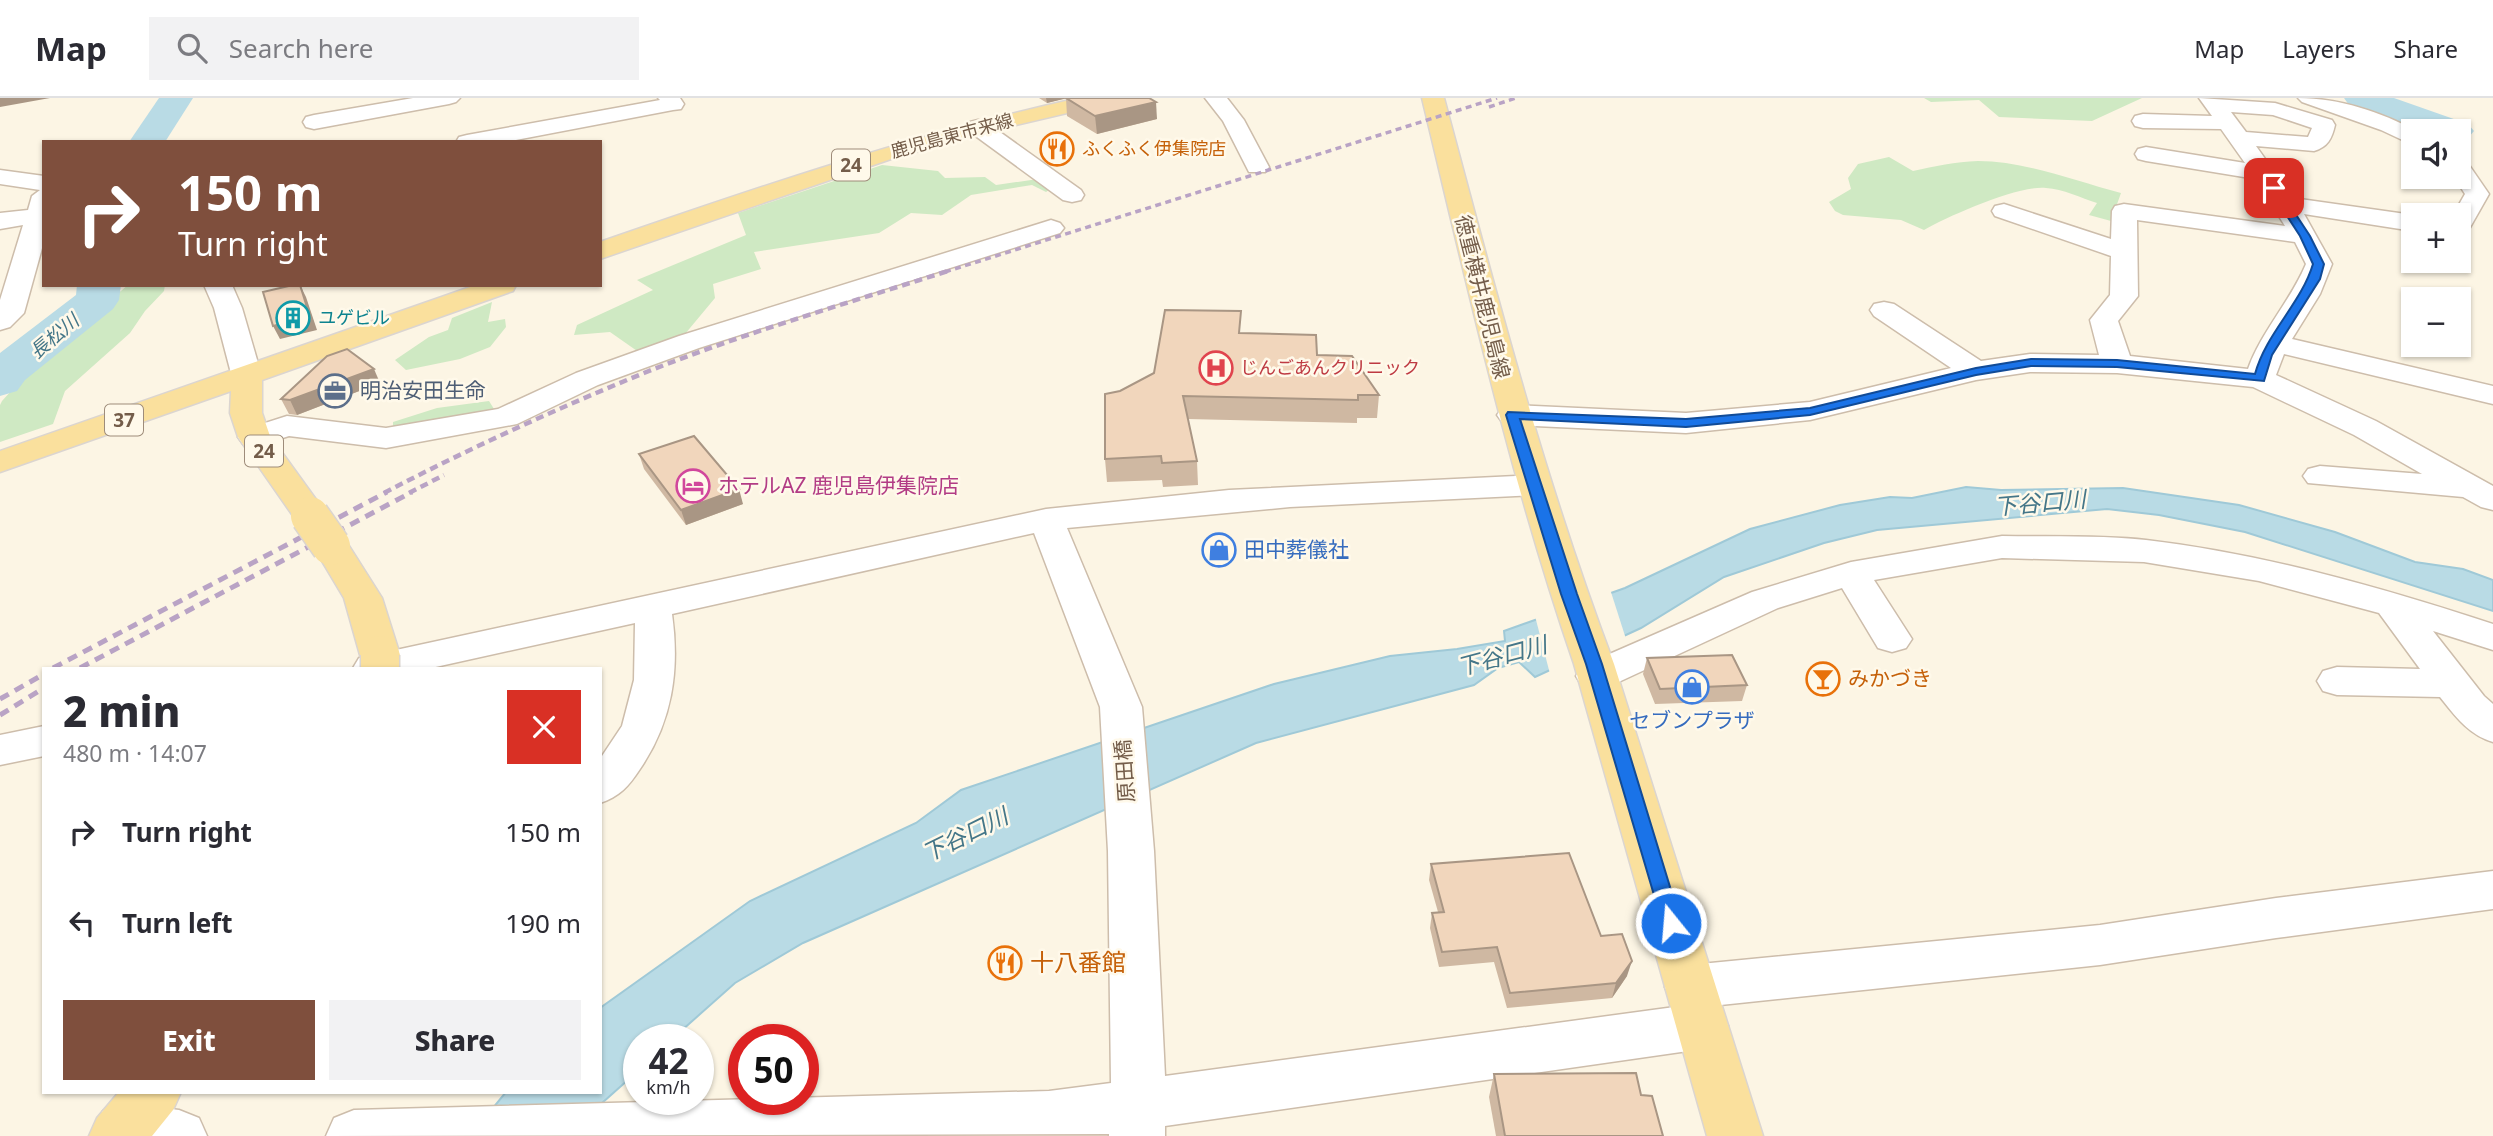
<!DOCTYPE html>
<meta charset="utf-8">
<style>
:root{--surface:#fff;--page:#f2f2f3;--text:#2b2b33;--muted:#7c7c81;--line:#e1e1e2;--accent:#7f4f3d}
body{margin:0;font-family:"Noto Sans","Noto Sans JP",sans-serif;background:var(--page);color:var(--text);height:100vh;display:flex;flex-direction:column;font-size:26px;white-space:nowrap}
*{box-sizing:border-box;margin:0}
p{font-size:23px;color:var(--muted)}
.icon{flex:none;width:38px;height:38px;fill:none;stroke:currentColor;stroke-width:2;stroke-linecap:round;stroke-linejoin:round}
.map{position:relative;flex:1;overflow:hidden}
.details{position:absolute;left:42px;top:569px;width:560px;height:427px;display:flex;flex-direction:column;background:var(--surface);border-radius:0px;box-shadow:0 2px 5px #0004}
.details>*{flex:none}
.hud{position:absolute;left:42px;top:42px;width:560px;height:147px;border-radius:0px;box-shadow:0 2px 5px #0004;background:#7f4f3d;color:#fff;overflow:hidden}
.buttons{position:absolute;left:2401px;top:21px;display:grid;gap:14px}
.buttons a{display:grid;place-items:center;width:70px;height:70px;border-radius:0px;background:var(--surface);box-shadow:0 2px 5px #0004;font-size:35px}
.speed{position:absolute;left:623px;top:926px;display:flex;gap:14px;font-size:35px;font-weight:700;text-align:center}
.speed>*{display:grid;place-content:center;width:91px;height:91px;border-radius:50%;background:var(--surface);box-shadow:0 2px 5px #0004;line-height:1}
.speed small{font-size:18px;font-weight:400}
.speed .limit{border:10px solid #d22;background:#fff;color:#111}
.pin{position:absolute;display:grid;place-items:center;width:60px;height:60px;color:#fff;margin:-30px;border-radius:14px;box-shadow:0 4px 10px #0006}
.me{position:absolute;width:77px;margin:-38px;rotate:343deg;stroke-linejoin:round;filter:drop-shadow(0 0 5px #0008)}
.turn{display:flex;align-items:center;gap:24px;height:147px;padding:0 21px;font-size:32px}
.turn .icon{width:91px;height:91px;stroke-width:2.5}
.turn b{display:block;font-size:49px;line-height:60px}
.round{display:grid;place-items:center;flex:none;width:74px;height:74px;border-radius:0px;background:var(--page)}
.overview{display:flex;align-items:center;justify-content:space-between;height:119px;padding:0 21px}
h1{font-size:42px;font-weight:800;line-height:52px}
.button{display:flex;gap:14px;margin-top:auto;padding:14px 21px}
.button a{flex:1;height:80px;border-radius:0px;background:var(--accent);color:#fff;font-size:28px;font-weight:800;line-height:80px;text-align:center}
.button a+a{background:var(--page);color:var(--text)}
ul{padding:0;list-style:none}
li{display:flex;align-items:center;gap:21px;height:91px;padding:0 21px}
li div{flex:1}
li b{display:block;font-size:26px}
li em{font-style:normal}
header{display:flex;align-items:center;gap:42px;box-sizing:border-box;height:98px;padding:0 35px;background:var(--surface);border-bottom:2px solid var(--line)}
header strong{font-size:33px}
nav{display:flex;gap:38px;margin-inline-start:auto;font-size:24px}
.search{width:490px;height:63px;background:var(--page);display:flex;align-items:center;gap:18px;box-sizing:border-box;padding:0 24px;border-radius:0px;color:var(--muted);font-size:26px}
.map>svg:first-child{display:block}
.green{fill:#cfe9c3}
.water{fill:#b9dbe5;stroke:#9fc9d7;stroke-width:2}
.pier{fill:#fcf5e4}
.lines{fill:none;stroke-linecap:round;stroke-linejoin:round}
.river{fill:#b9dbe5;fill-rule:evenodd}
.minor-casing{stroke:#cdbdab;stroke-width:3}
.major-casing{stroke:#dbd5d0;stroke-width:3}
.minor{fill:#fff;fill-rule:evenodd}
.major{fill:#fae09d;fill-rule:evenodd}
.rail-far2{stroke:#b9a3c5;stroke-width:3.5;stroke-dasharray:6 4.5;stroke-linecap:butt}
.rail-far1{stroke:#b9a3c5;stroke-width:4.5;stroke-dasharray:8 5;stroke-linecap:butt}
.rail{stroke:#b9a3c5;stroke-width:5;stroke-dasharray:10 7;stroke-linecap:butt}
.major-bridge-casing{stroke:#dbd5d0;stroke-width:41;stroke-linecap:butt}
.major-bridge{stroke:#fae09d;stroke-width:38}
.wall{fill:#cfb8a2}
.shaded-wall{fill:#a99684}
.building{fill:#f1d6bc;stroke:#a99684;stroke-width:2}
.route{fill:#1a73e8;stroke:#114b97;stroke-width:2}
.labels{text-anchor:middle;stroke-width:5;stroke-linejoin:round;paint-order:stroke}
.far-street-label{font-size:18px;fill:#745d4a;stroke:#fff9ea}
.far-food-label{font-size:18px;fill:#c56008;stroke:#fff9ea;text-anchor:start}
.far-culture-label{font-size:18px;fill:#0d838f;stroke:#fff9ea;text-anchor:start}
.far-health-label{font-size:18px;fill:#be3a42;stroke:#fff9ea;text-anchor:start}
.shield{fill:#fff9ea;stroke:#9e8c7a;stroke-width:2}
.shield-label{font-size:19px;font-weight:bold;fill:#745d4a}
.far-water-label{font-size:19px;font-style:italic;fill:#447688;stroke:#fff9ea}
.street-label{font-size:21px;fill:#745d4a;stroke:#fff9ea}
.service-label{font-size:21px;fill:#4e5e75;stroke:#fff9ea;text-anchor:start}
.hotel-label{font-size:21px;fill:#b23c85;stroke:#fff9ea;text-anchor:start}
.shop-label{font-size:21px;fill:#366cbe;stroke:#fff9ea;text-anchor:start}
.food-label{font-size:21px;fill:#c56008;stroke:#fff9ea;text-anchor:start}
.water-label{font-size:23px;font-style:italic;fill:#447688;stroke:#fff9ea}
.near-food-label{font-size:24px;fill:#c56008;stroke:#fff9ea;text-anchor:start}
</style>
<header>
<strong>Map</strong>
<div class="search"><svg class="icon" aria-label="search" viewBox="0 0 24 24"><circle cx="10" cy="10" r="6"/><path d="M15 15l6 6"/></svg>Search here</div>
<nav><a>Map</a><a>Layers</a><a>Share</a></nav>
</header>
<div class="map">
<svg width="2493" height="1038" viewBox="0 0 2493 1038">
<rect width="100%" height="100%" fill="#fcf5e4"/>
<!-- green -->
<g class="green">
<path d="M1924 0H2142L2092 23 1999 19 1979 2 1931 4Z"/>
<path d="M1889 59 1913 73C1935 68 1955 64 1978 63 2025 63 2075 83 2121 95L2111 123 2089 117 2097 105C2081 100 2063 91 2046 90 2018 87 1949 118 1924 132L1901 122 1843 117 1835 113 1829 104 1851 91 1848 80 1858 66Z"/>
<path d="M882 67 938 73 945 80 985 79 996 87 1038 81 1053 89 1046 94 1032 87 971 97 942 117 911 115 879 135 754 154 761 171 713 186 715 200 685 236 640 255 610 234 574 237 577 227 653 192 637 182 746 137 738 115Z"/>
<path d="M128 187H165L164 193 145 213 130 235 65 293 53 326 0 344V307L2 303 41 260Z"/>
<path d="M492 204 488 224 505 221 506 229 490 249 460 261 406 272 395 262 429 239 448 232 452 220Z"/>
<path d="M489 303 494 311 484 318 393 334V324L437 310Z"/>
</g>
<!-- water -->
<path class="water" d="M1966 389 2001 392 2123 390 2239 407 2335 434 2415 464 2463 471 2493 482V513L2245 434 2159 417 2107 411 1877 432 1824 445 1724 479 1641 530 1535 579 1519 564 1498 570 1474 587 1256 645 803 845 735 885 672 941 639 942V972L565 1038H470L506 994H600V910L750 803 916 725 961 692 1274 586 1390 558 1457 551 1505 543 1504 533 1625 490 1750 431 1840 407 1890 399 1912 400Z"/>
<!-- pier -->
<path class="pier" d="M1610 491 1626 541 1550 576 1535 518Z"/>
<g class="lines">
<!-- river -->
<g class="river">
<path d="M159 0H193L165 44H129Z"/>
<path d="M2344 0H2394L2468 26 2474 33 2468 40 2459 43V33H2423L2349 7Z"/>
<path d="M77 187H121L119 202 113 211 25 282 17 293 0 298V255L76 197Z"/>
</g>
<defs>
<g id="minor">
<path d="M413 0H460L456 4 449 6 314 31 306 29 303 24 306 19 314 17Z"/>
<path d="M658 0H680L684 6 681 11 673 12 505 44H456L459 39 467 37 660 2Z"/>
<path d="M1205 0H1227L1244 22 1269 69 1265 74H1249L1223 23Z"/>
<path d="M2199 0 2275 5 2332 22 2335 27C2332 40 2328 49 2314 53L2256 48 2293 100 2413 117V133L2304 116 2332 166 2320 196 2292 241 2493 288V306L2284 256 2276 277 2376 323 2493 388V412L2481 409 2463 399 2308 385 2303 378 2308 371 2320 368 2422 376 2354 337 2253 289 2117 275 2030 274 1976 282 1810 322 1686 335 1513 327 1502 324 1497 317 1502 310 1513 307 1686 315 1810 304 1951 270 1874 218 1870 212 1874 206 1884 204 1894 206 1981 263 2030 256 2099 257 2090 222 2110 197 2111 158 1995 118 1992 113 1995 108 2004 106 2111 141 2112 113 2115 108 2124 106 2285 128 2256 81 2146 63 2138 61 2135 56 2138 51 2146 49 2245 65 2221 31 2143 30 2135 28 2132 23 2135 18 2143 16 2212 18ZM2231 14 2273 17 2312 30 2308 39 2246 34ZM2137 122 2295 144 2306 166C2290 204 2261 234 2248 271L2130 258 2118 223 2138 198Z"/>
<path d="M2298 0C2340 0 2380 14 2417 33H2413V47L2381 32 2302 4Z"/>
<path d="M978 22 986 24 1081 92 1084 97 1081 102 1072 104 1063 102 970 34 967 29 970 24Z"/>
<path d="M2459 62 2467 64 2489 96 2468 133 2459 136V117H2453L2465 96 2454 79H2459Z"/>
<path d="M0 72 44 78V143L24 215 10 229 0 232V202L23 127 0 131V115L28 112 32 98 40 92 0 86Z"/>
<path d="M1051 122 1060 125 1064 130 1060 135 699 250 598 287 517 326 386 350 289 338 254 349 243 346 238 339 243 332 287 318 386 330 498 311 576 275 679 238Z"/>
<path d="M204 187H232L242 210 262 279 258 285 247 288 236 285 232 279 214 210Z"/>
<path d="M1534 377 1546 380 1551 387 1546 394 1534 397 1290 409 1067 430 1142 609 1154 753 1165 978 1682 908 1672 904 1665 889 1672 874 1690 867 2100 827 2276 800 2493 773V811L2276 840 2100 867 1711 908 1720 912 1728 928 1720 944 1702 951 1165 1028V1038H1109V1036L326 1038 334 1020 354 1012 1049 993 1111 985 1108 753 1100 609 1034 435 672 516C680 573 672 624 640 671 629 688 619 699 600 705V661L622 628 634 582 635 525 431 570H353L359 560 1046 411 1229 392Z"/>
<path d="M2002 438C2049 439 2099 437 2146 442 2264 456 2380 489 2493 526V552L2433 533 2484 598 2493 606V644C2469 637 2455 618 2440 599L2337 597 2323 593 2317 583 2323 573 2337 569 2420 571 2379 515 2259 483 2144 464 2002 460 1874 482 1912 541 1906 550 1892 554 1878 550 1842 490 1778 510 1610 588 1596 592 1582 588 1576 578 1582 568 1752 494 1851 464Z"/>
<path d="M44 628V658L0 667V637Z"/>
<path d="M123 1005 179 1012 199 1020 207 1038H98L95 1031 103 1013Z"/>
</g>
<g id="major">
<path d="M1079 0H1118L1114 4 986 34 891 61 600 161V144C759 89 914 36 1079 0Z"/>
<path d="M1422 0H1444C1495 191 1544 381 1614 566L1763 1038H1707L1574 566C1510 380 1468 191 1422 0Z"/>
<path d="M476 187H516L513 193 262 282V315L270 338 328 418 322 425 310 429 298 425 238 339 230 315 231 293 0 374V353Z"/>
<path d="M331 437 344 440 382 500 400 557 394 566 380 570 366 566 360 557 344 500 313 448 318 440Z"/>
<path d="M119 994H181L173 1012 152 1038H89L97 1020Z"/>
</g>
</defs>
<!-- minor casing -->
<use href="#minor" class="minor-casing"/>
<!-- major casing -->
<use href="#major" class="major-casing"/>
<!-- minor -->
<use href="#minor" class="minor"/>
<!-- major -->
<use href="#major" class="major"/>
<!-- rail-far2 -->
<g class="rail-far2">
<path d="M1489 9 1516 0"/>
<path d="M945 174 1497 0"/>
</g>
<!-- rail-far1 -->
<g class="rail-far1">
<path d="M384 395C468 351 556 311 644 275 744 235 848 205 951 172"/>
<path d="M409 395 444 377"/>
</g>
<!-- rail -->
<g class="rail">
<path d="M53 570 387 394"/>
<path d="M80 570 412 394"/>
<path d="M0 601 44 576"/>
<path d="M0 617 44 590"/>
</g>
<defs>
<g id="major-bridge">
<path d="M310 418 331 448"/>
<path d="M380 557V570"/>
</g>
</defs>
<!-- major-bridge casing -->
<use href="#major-bridge" class="major-bridge-casing"/>
<!-- major-bridge -->
<use href="#major-bridge" class="major-bridge"/>
</g>
<!-- wall -->
<g class="wall">
<path d="M1039 0H1149L1157 21 1097 36 1067 18 1066 0 1047 5Z"/>
<path d="M1241 235 1317 257 1379 297 1377 320H1357V325L1188 321 1197 363 1198 387 1163 389 1162 382 1107 384 1105 361 1120 293Z"/>
<path d="M380 285 297 317 289 316 281 301Z"/>
<path d="M639 356 743 406 686 427 644 371Z"/>
<path d="M1647 560 1747 587 1742 603 1655 606 1643 576Z"/>
<path d="M1431 766 1601 838 1627 878 1612 900 1507 910 1494 864 1439 869 1430 830 1432 815 1438 814 1429 782Z"/>
<path d="M1494 976 1641 997 1663 1038H1496L1489 999Z"/>
</g>
<!-- shaded-wall -->
<g class="shaded-wall">
<path d="M0 0H50L0 9Z"/>
<path d="M1046 0H1068L1047 5Z"/>
<path d="M1156 4 1157 21 1097 36 1095 18Z"/>
<path d="M300 187 306 199 317 232 280 241 273 228Z"/>
<path d="M374 271 380 285 297 317 290 302Z"/>
<path d="M739 391 743 406 686 427 681 412Z"/>
<path d="M1632 863 1627 878 1612 900 1616 885Z"/>
</g>
<!-- building -->
<g class="building">
<path d="M1066 0H1149L1156 4 1095 18Z"/>
<path d="M293 187H300L310 219 273 228 263 194Z"/>
<path d="M1165 212 1241 213 1239 235 1316 237 1317 257 1352 258 1379 297H1358V302L1183 298 1197 363 1162 365 1161 358 1105 361V296L1120 293 1154 275Z"/>
<path d="M347 251 374 271 290 302 281 301 327 258Z"/>
<path d="M694 338 739 391 681 412 639 356Z"/>
<path d="M1732 557 1747 587 1660 591 1647 560Z"/>
<path d="M1569 755 1601 838 1622 836 1632 863 1616 885 1510 895 1497 849 1442 854 1432 815 1444 814 1431 766Z"/>
<path d="M1636 975 1641 997 1652 998 1663 1038H1505L1494 976Z"/>
</g>
<!-- route -->
<path class="route" d="M2270 88H2277L2310 138 2324 166 2320 181 2272 257 2264 283 2117 269 2031 268 1976 277 1810 317 1686 329 1520 321 1577 496 1602 566 1681 825 1678 831 1671 833 1664 831 1586 566 1561 496 1506 317 1508 314 1686 321 1810 310 1976 270 2031 261 2117 262 2255 276C2266 235 2301 206 2313 166L2300 138 2269 90Z"/>
<!-- icons -->
<defs>
<symbol id="restaurant-ring" viewBox="-11 -11 22 22"><circle r="9.5" fill="#fff9ea" stroke="#e8710a" stroke-width="1.5"/><path d="M-5-6h1v4h1v-4h1v4h1v-4h1v5L-1.5 .5V6h-2V.5L-5-1ZM5-6V6H3V1.5H1.5Q1.5-4 5-6Z" fill="#e8710a"/></symbol>
<symbol id="building-ring" viewBox="-11 -11 22 22"><circle r="9.5" fill="#fff9ea" stroke="#0f9aa8" stroke-width="1.5"/><path d="M-4-6H4V6H1V3H-1V6H-4ZM-2.5-4.3h1.7v1.8h-1.7ZM.8-4.3h1.7v1.8H.8ZM-2.5-1h1.7V.8h-1.7ZM.8-1h1.7V.8H.8Z" fill="#0f9aa8"/></symbol>
<symbol id="hospital-ring" viewBox="-11 -11 22 22"><circle r="9.5" fill="#fff9ea" stroke="#e0444e" stroke-width="1.5"/><path d="M-5-5h3v3.5h4V-5h3V5h-3V1.5h-4V5h-3Z" fill="#e0444e"/></symbol>
<symbol id="office-ring" viewBox="-11 -11 22 22"><circle r="9.5" fill="#fff9ea" stroke="#5c6f8a" stroke-width="1.5"/><path d="M-6-3h4V-5.5h4V-3h4V5H-6ZM-1-4.5V-3h2v-1.5ZM-6 0V1H6V0Z" fill="#5c6f8a"/></symbol>
<symbol id="hotel-ring" viewBox="-11 -11 22 22"><circle r="9.5" fill="#fff9ea" stroke="#d1479c" stroke-width="1.5"/><path d="M-6-4.5h1.5V1H6V5H4.5V3h-9V5H-6ZM-4 0a1.8 1.8 0 1 1 3.6 0ZM.5 0V-2.5h3Q6-2.5 6 0Z" fill="#d1479c"/></symbol>
<symbol id="shop-ring" viewBox="-11 -11 22 22"><circle r="9.5" fill="#fff9ea" stroke="#3f7fe0" stroke-width="1.5"/><path d="M-5-2.5h2.3a2.7 3.5 0 0 1 5.4 0H5L5.5 6h-11ZM-1.5-2.5h3a1.5 2.3 0 0 0-3 0Z" fill="#3f7fe0"/></symbol>
<symbol id="bar-ring" viewBox="-11 -11 22 22"><circle r="9.5" fill="#fff9ea" stroke="#e8710a" stroke-width="1.5"/><path d="M-6-5H6L.8 .8V4.5H3.5V6h-7V4.5H-.8V.8Z" fill="#e8710a"/></symbol>
</defs>
<g fill-rule="evenodd">
<use href="#restaurant-ring" x="1038" y="32" width="38" height="38"/>
<use href="#building-ring" x="274" y="201" width="38" height="38"/>
<use href="#hospital-ring" x="1197" y="251" width="38" height="38"/>
<use href="#office-ring" x="316" y="274" width="38" height="38"/>
<use href="#hotel-ring" x="674" y="369" width="38" height="38"/>
<use href="#shop-ring" x="1200" y="433" width="38" height="38"/>
<use href="#bar-ring" x="1804" y="562" width="38" height="38"/>
<use href="#shop-ring" x="1673" y="570" width="38" height="38"/>
<use href="#restaurant-ring" x="986" y="846" width="38" height="38"/>
</g>
<g class="labels">
<!-- far-street labels -->
<g class="far-street-label">
<text transform="translate(952 38) rotate(-15)" y="6">鹿児島東市来線</text>
</g>
<!-- far-food labels -->
<g class="far-food-label">
<text x="1082" y="57">ふくふく伊集院店</text>
</g>
<!-- far-culture labels -->
<g class="far-culture-label">
<text x="318" y="226">ユゲビル</text>
</g>
<!-- far-health labels -->
<g class="far-health-label">
<text x="1240" y="276">じんごあんクリニック</text>
</g>
<!-- shield labels -->
<g class="shield">
<rect x="832" y="51.5" width="38" height="31" rx="5"/>
<rect x="105" y="306.5" width="38" height="31" rx="5"/>
<rect x="245" y="337.5" width="38" height="31" rx="5"/>
</g>
<g class="shield-label">
<text x="851" y="74">24</text>
<text x="124" y="329">37</text>
<text x="264" y="360">24</text>
</g>
<!-- far-water labels -->
<g class="far-water-label">
<text transform="translate(54 238) rotate(-40)" y="7">長松川</text>
</g>
<!-- street labels -->
<g class="street-label">
<text transform="translate(1482 199) rotate(76)" y="7">徳重横井鹿児島線</text>
<text transform="translate(1125 673) rotate(-94)" y="7">原田橋</text>
</g>
<!-- service labels -->
<g class="service-label">
<text x="360" y="300">明治安田生命</text>
</g>
<!-- hotel labels -->
<g class="hotel-label">
<text x="718" y="395">ホテルAZ 鹿児島伊集院店</text>
</g>
<!-- shop labels -->
<g class="shop-label">
<text x="1244" y="459">田中葬儀社</text>
<text x="1692" y="630" text-anchor="middle">セブンプラザ</text>
</g>
<!-- food labels -->
<g class="food-label">
<text x="1848" y="588">みかづき</text>
</g>
<!-- water labels -->
<g class="water-label">
<text transform="translate(2040 405) rotate(-5)" y="8">下谷口川</text>
<text transform="translate(1502 558) rotate(-15)" y="8">下谷口川</text>
<text transform="translate(965 737) rotate(-26)" y="8">下谷口川</text>
</g>
<!-- near-food labels -->
<g class="near-food-label">
<text x="1030" y="873">十八番館</text>
</g>
</g>
</svg>
<div class="buttons">
<a><svg class="icon" aria-label="sound" viewBox="0 0 24 24"><path d="M4 9h4l5-4v14l-5-4H4zM17 9q2 3 0 6"/></svg></a>
<a>+</a>
<a>−</a>
</div>
<div class="speed"><div>42<small>km/h</small></div><div class="limit">50</div></div>
<div class="pin" style="left:2274px;top:90px;background:#d93025"><svg class="icon" aria-label="arrive" viewBox="0 0 24 24"><path d="M6 21V4h12l-3 4 3 4H6"/></svg></div>
<svg class="me" style="left:1671px;top:825px" viewBox="-20 -20 40 40"><circle r="17" fill="#1a73e8" stroke="#fff" stroke-width="3"/><path d="M0-11L8 9 0 5-8 9z" fill="#fff"/></svg>
<div class="hud">
<div class="turn"><svg class="icon" aria-label="right" viewBox="0 0 24 24"><path d="M7 20v-9h11M14 6l5 5-5 5"/></svg><div><b>150 m</b>Turn right</div></div>
</div>
<section class="details">
<div class="overview"><div><h1>2 min</h1><p>480 m · 14:07</p></div><a class="round" style="background:#d93025;color:#fff"><svg class="icon" aria-label="close" viewBox="0 0 24 24"><path d="M6 6l12 12M18 6L6 18"/></svg></a></div>
<ul>
<li><svg class="icon" aria-label="right" viewBox="0 0 24 24"><path d="M7 20v-9h11M14 6l5 5-5 5"/></svg><div><b>Turn right</b></div><em>150 m</em></li>
<li><svg class="icon" aria-label="left" viewBox="0 0 24 24"><path d="M17 20v-9H6M10 6l-5 5 5 5"/></svg><div><b>Turn left</b></div><em>190 m</em></li>
</ul>
<div class="button"><a>Exit</a><a>Share</a></div>
</section>
</div>
